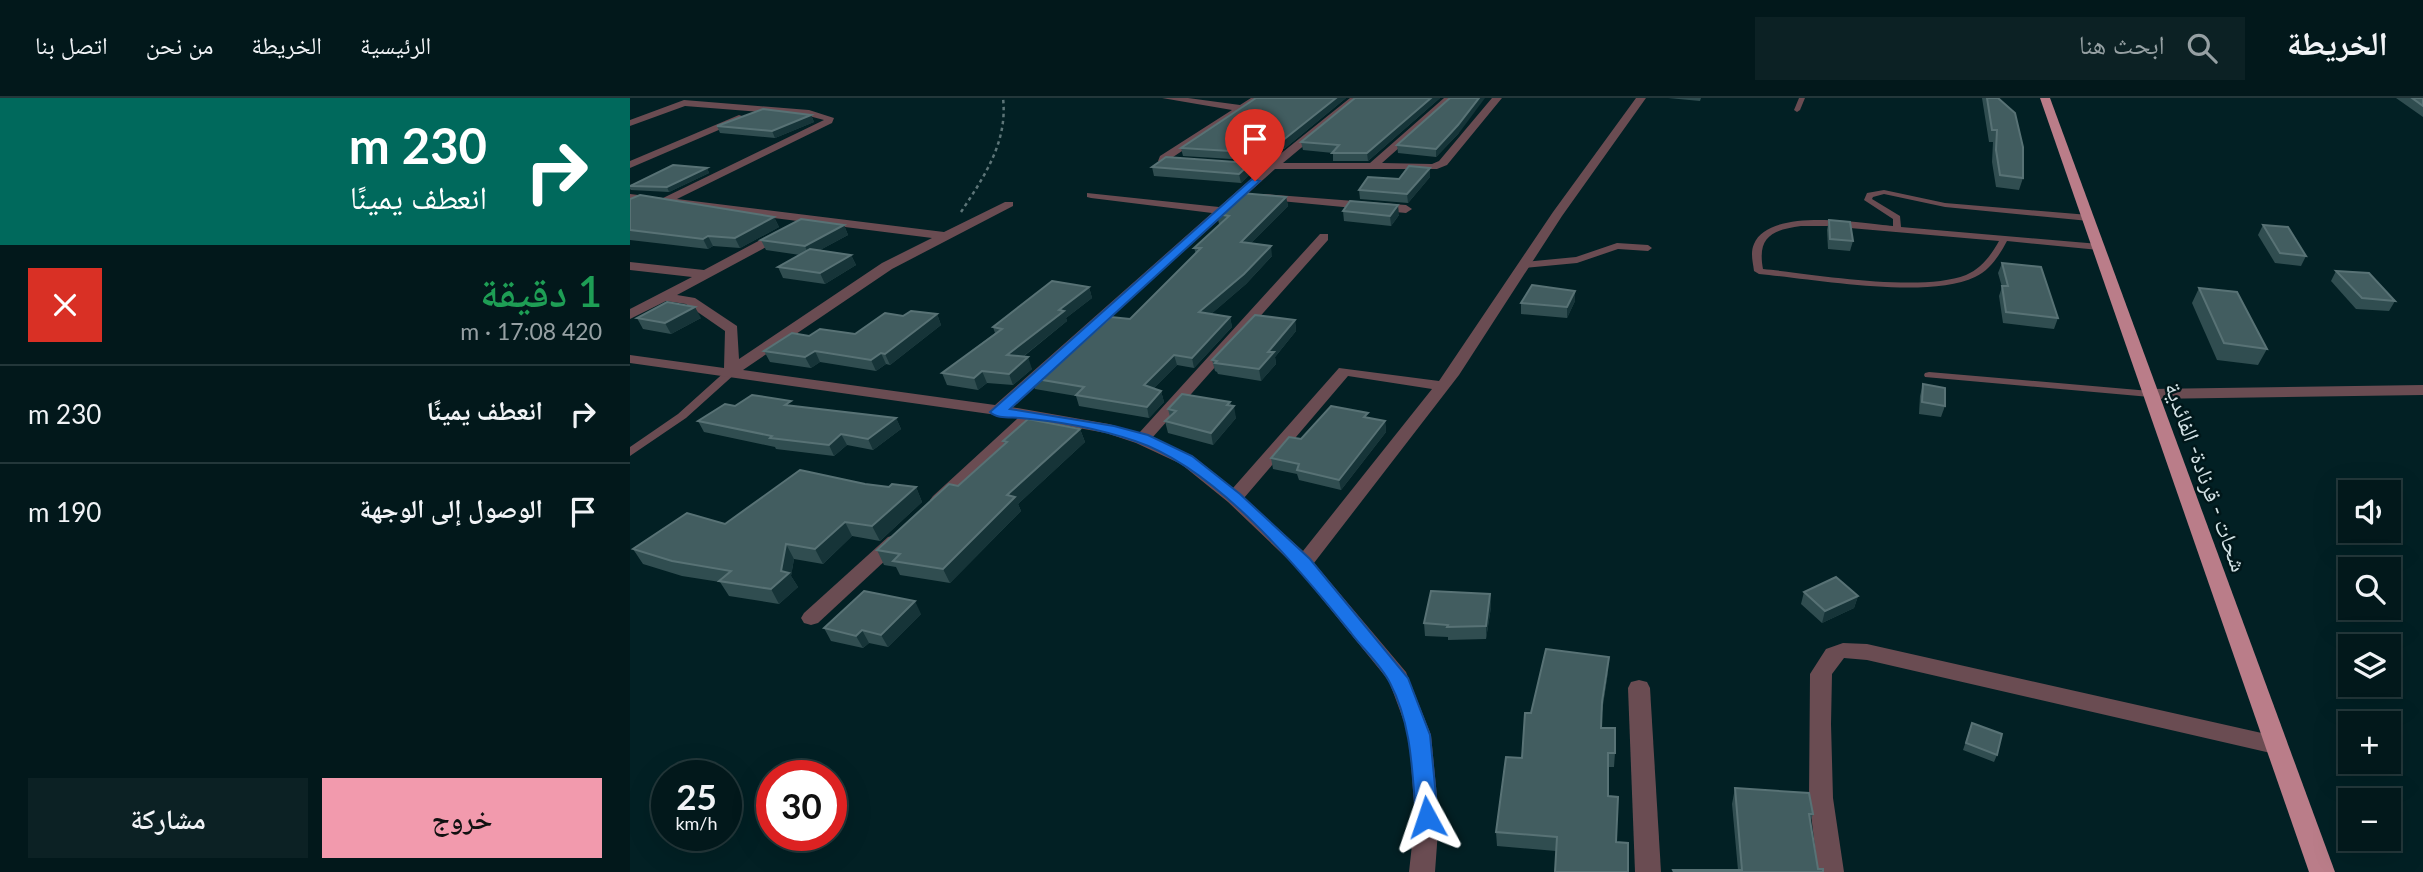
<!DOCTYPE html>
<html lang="ar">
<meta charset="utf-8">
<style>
:root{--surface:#02181b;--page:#0c2124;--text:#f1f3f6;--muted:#96a0a3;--line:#23373a;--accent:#f29aad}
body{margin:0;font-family:Lato,"Noto Naskh Arabic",sans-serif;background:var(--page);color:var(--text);direction:rtl;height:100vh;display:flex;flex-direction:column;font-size:26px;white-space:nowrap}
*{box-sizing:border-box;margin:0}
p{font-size:23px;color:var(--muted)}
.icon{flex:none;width:38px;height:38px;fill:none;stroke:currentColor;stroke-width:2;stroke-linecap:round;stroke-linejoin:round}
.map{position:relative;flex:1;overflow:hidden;direction:ltr}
.panel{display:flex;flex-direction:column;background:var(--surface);width:630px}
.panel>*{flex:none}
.top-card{background:#00695c;color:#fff;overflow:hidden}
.fabs{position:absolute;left:1708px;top:382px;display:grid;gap:14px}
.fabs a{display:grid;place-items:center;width:63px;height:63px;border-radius:0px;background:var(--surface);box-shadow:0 7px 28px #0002,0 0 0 2px var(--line);font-size:35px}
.speed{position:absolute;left:21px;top:662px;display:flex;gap:14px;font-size:35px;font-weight:700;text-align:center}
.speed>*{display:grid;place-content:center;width:91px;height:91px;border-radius:50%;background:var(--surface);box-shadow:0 7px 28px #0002,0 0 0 2px var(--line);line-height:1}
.speed small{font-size:18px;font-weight:400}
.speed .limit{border:10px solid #d22;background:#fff;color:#111}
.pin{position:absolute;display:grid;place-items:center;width:60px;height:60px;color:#fff;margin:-72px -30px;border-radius:50% 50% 50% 0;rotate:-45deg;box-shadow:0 0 7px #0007}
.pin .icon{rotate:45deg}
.me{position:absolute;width:77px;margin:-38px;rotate:355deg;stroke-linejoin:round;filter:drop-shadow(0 0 5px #0008)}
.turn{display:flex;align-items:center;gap:24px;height:147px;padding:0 28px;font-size:32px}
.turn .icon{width:91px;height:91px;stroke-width:2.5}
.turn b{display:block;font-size:49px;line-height:60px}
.round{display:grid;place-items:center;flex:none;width:74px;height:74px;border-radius:0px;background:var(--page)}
.summary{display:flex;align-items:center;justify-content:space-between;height:119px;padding:0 28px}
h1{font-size:42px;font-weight:600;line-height:52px;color:#1e9e55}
.cta{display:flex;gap:14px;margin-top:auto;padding:14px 28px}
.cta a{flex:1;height:80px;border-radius:0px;background:var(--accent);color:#111;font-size:28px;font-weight:600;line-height:80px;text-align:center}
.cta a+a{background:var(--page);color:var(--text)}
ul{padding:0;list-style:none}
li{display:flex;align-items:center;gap:21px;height:98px;padding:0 28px;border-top:2px solid var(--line)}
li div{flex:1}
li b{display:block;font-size:26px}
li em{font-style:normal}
header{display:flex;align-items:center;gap:42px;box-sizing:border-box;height:98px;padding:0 35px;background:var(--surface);border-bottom:2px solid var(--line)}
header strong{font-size:33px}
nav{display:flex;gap:38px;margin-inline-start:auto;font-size:24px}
.search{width:490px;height:63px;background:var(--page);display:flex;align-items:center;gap:18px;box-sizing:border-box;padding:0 24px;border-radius:0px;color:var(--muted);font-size:26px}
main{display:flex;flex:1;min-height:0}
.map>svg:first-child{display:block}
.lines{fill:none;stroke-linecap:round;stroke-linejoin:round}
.path{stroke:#5d7578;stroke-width:2.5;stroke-dasharray:3.5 3.5;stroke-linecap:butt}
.lane{fill:#6a4c52;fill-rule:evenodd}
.street{fill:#6a4c52;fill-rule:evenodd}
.primary{fill:#ba7d89;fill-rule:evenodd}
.wall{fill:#304d50}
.shaded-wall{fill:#163438}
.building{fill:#425d60;stroke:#587275;stroke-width:2}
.route{fill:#1a73e8;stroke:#114b97;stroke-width:2}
.labels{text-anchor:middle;stroke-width:5;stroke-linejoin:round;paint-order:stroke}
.street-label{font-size:23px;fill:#d3e3e6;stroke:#00171a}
</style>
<header>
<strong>الخريطة</strong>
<div class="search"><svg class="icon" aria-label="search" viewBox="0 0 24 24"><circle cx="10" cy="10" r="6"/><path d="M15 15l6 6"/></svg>ابحث هنا</div>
<nav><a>الرئيسية</a><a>الخريطة</a><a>من نحن</a><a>اتصل بنا</a></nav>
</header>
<main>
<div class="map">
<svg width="1793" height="774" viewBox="0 0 1793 774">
<rect width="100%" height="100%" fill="#022024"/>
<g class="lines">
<!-- path -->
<path class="path" d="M331 114C354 79 378 44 373 0"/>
<!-- lane -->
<g class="lane">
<path d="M1169 0H1175L1170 12 1167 14 1164 12Z"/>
<path d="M1254 92 1315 105 1459 117 1463 120 1459 123 1315 109 1254 96 1243 99 1242 101 1270 118 1271 129 1469 146 1473 149 1469 152 1377 143C1369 158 1360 172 1345 179 1297 202 1183 181 1129 176L1124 173C1123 164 1120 155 1124 146 1139 109 1231 125 1263 128V121L1234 102 1237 95ZM1171 128H1197L1369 143C1361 157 1352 170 1336 177 1289 195 1185 176 1133 171 1127 139 1142 132 1171 128Z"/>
<path d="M987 145 1018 147 1022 150 1018 153 988 151 947 165 894 170 889 167 894 164 946 159Z"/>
<path d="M102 270 107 273 106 275 56 320 0 358V349L48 316 98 271Z"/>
<path d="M1299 274 1520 293 1525 296 1520 299 1295 279 1294 277 1295 275Z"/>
</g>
<!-- street -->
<g class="street">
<path d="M532 0H558L610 7 621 0H632L540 61 559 64 560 66 555 69 528 63 530 58 602 12Z"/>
<path d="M720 0H731L653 65H740L814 0H825L752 65 802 66 809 63 862 0H872L817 67 807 71H645L381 309 479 326 509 335 690 136H698V142L522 340 563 358 603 390 709 270 809 283 923 114 1006 0H1016L932 118 829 277 684 465 776 574 801 637 809 719 805 774H779L785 719 779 637 759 583 667 470 598 404 551 366 506 345 476 335 404 322 315 406 309 408 300 402 303 398 388 320 0 265V257L94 270 95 233 56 206 36 203 0 221V211L62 179 0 172V164L74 172 147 133H155V139L47 197 65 200 107 228 109 261 252 165 302 140 0 102V96L33 100 194 22 179 18 55 8 0 28V22L54 2 179 12 204 20 202 25 47 101 314 134 375 104H383V108L262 171 113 272 365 307 582 115 461 100 457 99V95L589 109 632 71H600L595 68 596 66 639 65ZM718 278 802 291 673 453 614 400Z"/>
<path d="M109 17 112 18V22L0 70V63Z"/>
<path d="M634 96 776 107 782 111 776 115 630 101 628 99Z"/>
<path d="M1793 287V297L1520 301 1512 296 1520 291Z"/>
<path d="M265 437 272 439 274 443 272 447 188 525 181 527 174 525 171 520 174 515 258 439Z"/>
<path d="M1213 545 1237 546 1645 638 1653 640 1656 647 1653 654 1645 656 1237 562 1214 560 1202 576 1201 626 1203 700 1214 774H1188L1179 700 1180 576 1196 551Z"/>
<path d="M1009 582 1017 584 1020 590 1031 774H1005L998 590 1001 584Z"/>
</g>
<!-- primary -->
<path class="primary" d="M1410 0H1420L1705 774H1679Z"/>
</g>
<!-- wall -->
<g class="wall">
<path d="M626 0H716L654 51 647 50 634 63 553 58 551 50Z"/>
<path d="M725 0H810L738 63H703V55L673 52 671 44Z"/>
<path d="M1038 0H1071L1070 3Z"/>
<path d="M1352 0H1368L1393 80 1389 92 1366 89 1362 64 1363 44H1359Z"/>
<path d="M1766 0H1793V19Z"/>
<path d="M181 17 184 24 145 40 90 35 87 28Z"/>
<path d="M829 35 806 59 768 55 767 47Z"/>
<path d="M522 69 622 74 611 85 524 78Z"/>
<path d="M77 70 79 75 39 94 1 92 0 91V87Z"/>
<path d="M800 79 778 105 730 101 729 92 769 81Z"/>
<path d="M656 99 658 108 621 145 642 158 616 186 581 216 600 219 602 229 564 270 547 267 524 290 531 293 534 304 519 320 449 308 446 298 405 291 401 280 431 264 500 221 566 156 564 150 590 126H589L587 116Z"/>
<path d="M0 101 144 119 149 129 110 150 83 148 78 151 0 142Z"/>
<path d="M713 113 769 117 761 128 714 123Z"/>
<path d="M1199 122 1223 143 1220 153 1198 151 1197 132Z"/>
<path d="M214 127 218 137 190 152 221 157 226 167 195 186 153 180 148 169 170 157 136 152 131 142Z"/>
<path d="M1633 127 1676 158 1671 168 1645 165 1628 137Z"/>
<path d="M1372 165 1428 220 1424 231 1373 225 1369 198 1372 189 1368 175Z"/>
<path d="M1706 173 1765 203 1759 213 1726 211 1701 183Z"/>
<path d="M459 189 462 200 436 220 437 223 393 259 402 271 383 287 357 285 348 292 317 287 312 275 365 235 363 229Z"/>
<path d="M1569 190 1637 251 1628 267 1587 262 1562 205Z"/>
<path d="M945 193V203L937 220 891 216V205Z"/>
<path d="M307 216 311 227 260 267 256 266 246 273 190 264 181 270 140 264 134 253 179 238 225 236 273 218Z"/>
<path d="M7 220H71L41 236 13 231Z"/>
<path d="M665 222 666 233 645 259 646 266 631 283 588 276 587 274 585 273 582 262Z"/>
<path d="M1293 286 1315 308 1311 319 1289 316 1290 298Z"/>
<path d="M600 304 606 320 583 347 538 335 535 323 540 319 538 311Z"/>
<path d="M105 308H163L266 320 271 331 243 352 217 347 204 358 146 351 145 349 74 334 68 323Z"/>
<path d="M738 320 755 323 756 334 711 392 669 382 667 376 643 371 641 360 671 341Z"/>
<path d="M450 331 455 344 388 406 391 413 320 485 270 477 266 469 254 467 247 452 328 388 375 347 373 343Z"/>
<path d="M235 386 259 389H286L292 404 250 443 222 438 193 466 164 461 161 478 168 489 149 506 99 498 90 484 52 478 13 466 3 451Z"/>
<path d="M1174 494 1228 498 1224 510 1192 525 1171 506Z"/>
<path d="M860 496 861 509 856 541 818 542V539L795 538 794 525Z"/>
<path d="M291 516 258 549 239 545 233 550 201 543 194 530Z"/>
<path d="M978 574 972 614 971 630 985 655 984 669H978L926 753 867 748 866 734 892 660 901 615Z"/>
<path d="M1342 625 1367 657 1364 664 1333 652Z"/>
<path d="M1105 690 1183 716 1180 725 1188 771 1193 774H1043V772H1108L1102 706Z"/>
</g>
<!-- shaded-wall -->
<g class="shaded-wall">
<path d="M706 0H716L654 51 652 43Z"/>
<path d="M801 0H810L738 63 737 55Z"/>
<path d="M849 0H855L829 35 806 59V51Z"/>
<path d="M181 17 184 24 145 40 142 33Z"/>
<path d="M646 42 647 50 634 63 632 55Z"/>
<path d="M621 65 622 74 611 85 609 76Z"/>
<path d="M77 70 79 75 39 94 37 89Z"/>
<path d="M800 70V79L778 105 777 96Z"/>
<path d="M656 99 658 108 613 153 611 144Z"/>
<path d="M768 107 769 117 761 128 760 118Z"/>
<path d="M144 119 149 129 110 150 105 140Z"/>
<path d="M214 127 218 137 179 158 175 148Z"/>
<path d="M78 138 83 148 78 151 73 141Z"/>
<path d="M641 148 642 158 616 186 572 224 569 214Z"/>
<path d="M221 157 226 167 195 186 190 175Z"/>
<path d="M459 189 462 200 436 220 437 223 381 268 377 257 429 212Z"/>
<path d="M945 193V203L937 220V209Z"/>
<path d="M65 209 71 220 41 236 35 225Z"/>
<path d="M307 216 311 227 260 267 255 256Z"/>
<path d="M600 219 602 229 564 270 562 260Z"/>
<path d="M665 222 666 233 645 259 646 266 631 283 629 271 638 254Z"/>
<path d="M185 253 190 264 181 270 175 259Z"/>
<path d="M251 255 256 266 246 273 241 262Z"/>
<path d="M544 257 547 267 517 297 514 287Z"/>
<path d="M398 259 402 271 383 287 379 276Z"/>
<path d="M352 273 357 285 348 292 344 280Z"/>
<path d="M531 293 534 304 519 320 517 309Z"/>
<path d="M600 304 602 311 604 308 606 320 583 347 581 335Z"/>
<path d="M266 320 271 331 243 352 238 341Z"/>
<path d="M755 323 756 334 711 392 709 382Z"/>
<path d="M450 331 455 344 388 406 391 413 320 485 313 471 377 397Z"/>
<path d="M211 336 217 347 204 358 199 347Z"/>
<path d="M286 389 292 404 250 443 242 428Z"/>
<path d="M215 424 222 438 193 466 185 451Z"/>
<path d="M156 446 164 461 161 478 168 489 149 506 141 491 151 473Z"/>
<path d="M860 496 861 509 856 541V528Z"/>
<path d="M1228 498 1224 510 1192 525 1195 513Z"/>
<path d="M285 503 291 516 258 549 251 537Z"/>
<path d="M232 532 239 545 233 550 226 538Z"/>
<path d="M979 559 978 574 971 619 972 604Z"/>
</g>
<!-- building -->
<g class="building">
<path d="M626 0H706L652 43 646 42 632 55 551 50Z"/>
<path d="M725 0H801L737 55H702L709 47 671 44Z"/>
<path d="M820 0H849L828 27 806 51 767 47Z"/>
<path d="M1357 0H1368L1385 15 1393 49V80L1370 77 1366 52 1367 32H1362Z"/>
<path d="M1782 0H1793V8Z"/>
<path d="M133 11 181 17 142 33 87 28Z"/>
<path d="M536 59 621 65 609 76 522 69Z"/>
<path d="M43 67 77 70 37 89 0 88Z"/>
<path d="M779 68 800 70 777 96 729 92 738 79 769 81Z"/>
<path d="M611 95 656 99 611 144 641 148 614 176 569 214 600 219 562 260 544 257 514 287 531 293 517 309 446 297 454 289 401 280 421 263 431 264 481 219 500 221 571 150H564L599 118 587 116Z"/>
<path d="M10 97 144 119 105 140 78 138 73 141 0 132V101Z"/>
<path d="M720 103 768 107 760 118 713 113Z"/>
<path d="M171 121 214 127 175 148 131 142Z"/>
<path d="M1199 122 1220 124 1223 143 1200 141Z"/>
<path d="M1633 127 1658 129 1676 158 1650 155Z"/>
<path d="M180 151 221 157 190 175 148 169Z"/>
<path d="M1372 165 1411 169 1428 220 1376 214 1372 188H1378Z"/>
<path d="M1706 173 1739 175 1765 203 1732 200Z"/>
<path d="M422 183 459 189 429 212 434 213 377 257 398 259 379 276 352 273 344 280 312 275 372 231 363 229Z"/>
<path d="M902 187 945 193 937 209 891 205Z"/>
<path d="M1569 190 1607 194 1637 251 1594 245Z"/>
<path d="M37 204 65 209 35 225 7 220Z"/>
<path d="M281 213 307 216 255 256 251 255 241 262 185 253 175 259 134 253 162 235 179 238 190 231 225 236 255 215 273 218Z"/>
<path d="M625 217 665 222 638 254H644L629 271 585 265 587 263 582 262Z"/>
<path d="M1293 286 1315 290V308L1292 304Z"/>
<path d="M552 296 600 304 597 307 604 308 581 335 535 323 546 313 538 311Z"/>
<path d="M122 297 161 303 155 307 266 320 238 341 211 336 199 347 140 340 142 338 68 323 95 306 105 308Z"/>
<path d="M701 308 738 315 734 319 755 323 709 382 667 372 669 366 641 360 659 339 671 341Z"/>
<path d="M398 321 450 331 377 397 385 399 313 471 263 463 270 456 247 452 319 386 328 388 377 344 373 343Z"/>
<path d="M170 372 235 386 259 389 262 386 286 389 242 428 215 424 185 451 156 446 151 473 159 475 141 491 89 483 101 473 42 463 3 451 57 415 95 426Z"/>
<path d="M1206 479 1228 498 1195 513 1174 494Z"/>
<path d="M234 493 285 503 251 537 232 532 226 538 194 530Z"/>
<path d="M801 493 860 496 856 528 817 529 818 527 794 525Z"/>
<path d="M916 551 979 559 972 604 971 630H985V655H978V698L988 699 986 744 998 745V774H925L927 739 866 734 876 659 892 660 895 615H901Z"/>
<path d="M1342 625 1372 636 1367 657 1336 645Z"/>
<path d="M1105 690 1179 695 1183 716H1179L1188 771H1193V774H1044L1043 772H1112Z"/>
</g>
<!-- route -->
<path class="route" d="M622 81 630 83 380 311 484 328 518 337 562 358 610 396 680 461 778 580 800 637 808 719 805 726 797 729 789 726 786 719C782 673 782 627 760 585 751 567 733 551 721 535 668 469 586 370 505 343 469 331 428 323 390 320 380 319 367 321 360 314Z"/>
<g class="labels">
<!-- street labels -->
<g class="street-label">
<text transform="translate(1576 379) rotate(70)" y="8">شحات - قرنادة- الفائدية</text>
</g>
</g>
</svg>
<div class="fabs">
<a><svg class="icon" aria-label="sound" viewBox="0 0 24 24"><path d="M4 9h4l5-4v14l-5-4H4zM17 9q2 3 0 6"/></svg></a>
<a><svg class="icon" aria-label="search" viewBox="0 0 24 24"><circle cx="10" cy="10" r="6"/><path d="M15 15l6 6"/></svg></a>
<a><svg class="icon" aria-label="layers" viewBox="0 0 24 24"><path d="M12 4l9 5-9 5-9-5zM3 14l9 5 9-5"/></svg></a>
<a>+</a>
<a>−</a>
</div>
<div class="speed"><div>25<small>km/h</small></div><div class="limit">30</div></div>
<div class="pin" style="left:625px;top:83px;background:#d93025"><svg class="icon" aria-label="arrive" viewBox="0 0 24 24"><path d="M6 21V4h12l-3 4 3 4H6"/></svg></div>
<svg class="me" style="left:797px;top:719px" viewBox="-20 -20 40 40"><path d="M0-17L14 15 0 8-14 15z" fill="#1a73e8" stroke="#fff" stroke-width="4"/></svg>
</div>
<section class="panel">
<div class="top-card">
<div class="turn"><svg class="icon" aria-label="right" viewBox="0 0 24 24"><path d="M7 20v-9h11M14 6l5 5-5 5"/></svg><div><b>230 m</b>انعطف يمينًا</div></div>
</div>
<div class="summary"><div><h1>1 دقيقة</h1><p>420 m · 17:08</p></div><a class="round" style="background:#d93025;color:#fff"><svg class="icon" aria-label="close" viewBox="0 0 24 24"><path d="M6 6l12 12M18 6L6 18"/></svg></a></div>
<ul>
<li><svg class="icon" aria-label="right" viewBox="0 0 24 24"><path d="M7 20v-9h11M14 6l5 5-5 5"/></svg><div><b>انعطف يمينًا</b></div><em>230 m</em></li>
<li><svg class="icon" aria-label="arrive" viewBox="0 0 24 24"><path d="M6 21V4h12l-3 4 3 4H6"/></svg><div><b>الوصول إلى الوجهة</b></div><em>190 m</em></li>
</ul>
<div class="cta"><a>خروج</a><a>مشاركة</a></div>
</section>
</main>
